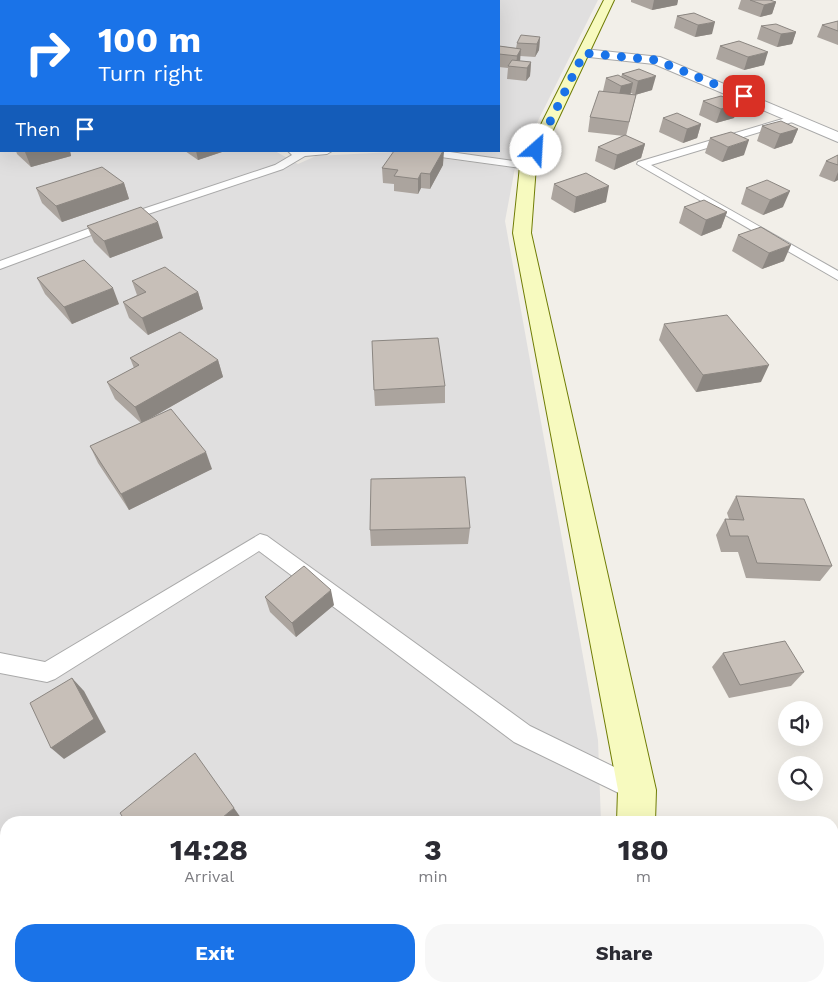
<!DOCTYPE html>
<style>
:root{--surface:#fff;--page:#f7f7f7;--text:#2b2b33;--muted:#7c7c81;--accent:#1a73e8}
body{margin:0;font-family:"Work Sans",sans-serif;background:var(--page);color:var(--text);height:100vh;display:flex;flex-direction:column;font-size:19px;white-space:nowrap}
*{box-sizing:border-box;margin:0}
p{font-size:16px;color:var(--muted)}
.icon{flex:none;width:28px;height:28px;fill:none;stroke:currentColor;stroke-width:2;stroke-linecap:round;stroke-linejoin:round}
.map{position:relative;flex:1;overflow:hidden}
.panel{position:absolute;left:0px;top:816px;width:839px;height:176px;display:flex;flex-direction:column;background:var(--surface);border-radius:20px 20px 0 0;box-shadow:0 5px 20px #0002}
.panel>*{flex:none}
.banner{position:absolute;left:0px;top:0px;width:500px;height:152px;box-shadow:0 5px 20px #0002;background:#1a73e8;color:#fff;overflow:hidden}
.controls{position:absolute;left:778px;top:701px;display:grid;gap:10px}
.controls a{display:grid;place-items:center;width:45px;height:45px;border-radius:50%;background:var(--surface);box-shadow:0 5px 20px #0002;font-size:25px}
.pin{position:absolute;display:grid;place-items:center;width:42px;height:42px;color:#fff;margin:-21px;border-radius:10px;box-shadow:0 2px 8px #0006}
.me{position:absolute;width:55px;margin:-28px;rotate:26deg;stroke-linejoin:round;filter:drop-shadow(0 0 4px #0008)}
.turn{display:flex;align-items:center;gap:18px;height:105px;padding:0 15px;font-size:22px}
.turn .icon{width:65px;height:65px;stroke-width:2.5}
.turn b{display:block;font-size:35px;line-height:42px}
.then{display:flex;align-items:center;height:48px;padding:0 15px;background:#0003;gap:10px;font-size:19px}
.eta{display:flex;justify-content:space-evenly;align-items:center;height:85px;text-align:center}
.eta b{font-size:30px;font-weight:700;line-height:35px}
.cta{display:flex;gap:10px;margin-top:auto;padding:10px 15px}
.cta a{flex:1;height:58px;border-radius:20px;background:var(--accent);color:#fff;font-size:20px;font-weight:700;line-height:58px;text-align:center}
.cta a+a{background:var(--page);color:var(--text)}
.map>svg:first-child{display:block}
.residential{fill:#e0dfdf}
.lines{fill:none;stroke-linecap:round;stroke-linejoin:round}
.lane-casing{stroke:#a9a9a9;stroke-width:2}
.street-casing{stroke:#a9a9a9;stroke-width:2}
.secondary-casing{stroke:#707d05;stroke-width:2}
.lane{fill:#fff;fill-rule:evenodd}
.street{fill:#fff;fill-rule:evenodd}
.secondary{fill:#f7fabf;fill-rule:evenodd}
.wall{fill:#aba49e}
.shaded-wall{fill:#8b8681}
.building{fill:#c7bfb8;stroke:#8b8681}
.route{stroke:#1a73e8;stroke-width:9;stroke-dasharray:0 16.2}
</style>
<div class="map">
<svg width="838" height="992" viewBox="0 0 838 992">
<rect width="100%" height="100%" fill="#f2efe9"/>
<!-- residential -->
<g class="residential">
<path d="M21 0H598L518 161 444 151H499V1Z"/>
<path d="M0 5 1 151H275L298 164 316 156 392 152 515 168 505 221 598 740 601 822H6V986H536L533 992H0Z"/>
<path d="M833 923 838 925V992H717L721 986H832Z"/>
</g>
<g class="lines">
<defs>
<g id="lane">
<path d="M0 0H7V1L1 2Z"/>
<path d="M796 115 799 116V120L651 165 838 271V280L637 164 638 162Z"/>
<path d="M288 151H332L327 154 305 156 283 169 145 215 0 269V261L137 211 275 165 292 155Z"/>
<path d="M414 151H443L528 163 533 166 528 169 419 154Z"/>
<path d="M260 534 267 536 530 726 645 782 649 790 645 798 637 802 629 798 514 742 259 551 55 679 47 682 0 673V653L45 662Z"/>
</g>
<g id="street">
<path d="M584 49 660 57 838 132V142L654 64 580 56 578 53 580 50Z"/>
<path d="M832 830 838 831V871L832 870Z"/>
</g>
<g id="secondary">
<path d="M604 0H614L536 166 531 233 656 790 655 822H617L618 790 513 233 520 166Z"/>
<path d="M567 986H613L611 992H565Z"/>
</g>
</defs>
<!-- lane casing -->
<use href="#lane" class="lane-casing"/>
<!-- street casing -->
<use href="#street" class="street-casing"/>
<!-- secondary casing -->
<use href="#secondary" class="secondary-casing"/>
<!-- lane -->
<use href="#lane" class="lane"/>
<!-- street -->
<use href="#street" class="street"/>
<!-- secondary -->
<use href="#secondary" class="secondary"/>
</g>
<!-- wall -->
<g class="wall">
<path d="M36 0H87L88 1H37Z"/>
<path d="M113 0H179L175 1H113Z"/>
<rect x="300" y="0" width="50" height="1"/>
<path d="M358 0H396L392 1H358Z"/>
<path d="M441 0H475V1H444Z"/>
<path d="M631 0H678L677 5 652 10 631 2Z"/>
<path d="M741 0H770L776 2 772 14 760 17 738 9Z"/>
<path d="M694 13 712 34 695 37 674 28 677 16Z"/>
<path d="M838 21V45L817 37 822 25Z"/>
<path d="M761 26 796 32 792 44 777 47 757 39Z"/>
<path d="M540 37 539 50 535 57 520 56V61L531 62 530 76 526 81 507 79 508 68 499 67V46L516 48 517 43Z"/>
<path d="M739 41 764 65 744 70 716 59 720 46Z"/>
<path d="M639 69 652 90 635 95 631 93 630 94 636 95 626 136 645 144 641 158 614 170 595 161 598 147 624 136 588 132 590 117 603 91 606 78 621 77 622 74Z"/>
<path d="M703 101 739 103 734 118 716 123 699 115Z"/>
<path d="M663 118 701 124 697 138 683 143 659 132Z"/>
<path d="M762 126 798 129 792 143 774 149 757 141Z"/>
<path d="M710 138 744 155 722 162 705 153Z"/>
<path d="M16 151H70L71 156 31 167 17 154Z"/>
<path d="M185 151H225L198 160Z"/>
<path d="M838 155V180L834 182 819 176 826 161Z"/>
<path d="M443 165 430 189 421 188 418 194 394 191V184L383 183 382 168Z"/>
<path d="M124 183 129 199 62 222 42 203 36 188Z"/>
<path d="M554 184 606 202 574 213 551 199Z"/>
<path d="M746 188 783 207 763 215 741 204Z"/>
<path d="M684 207 727 212 721 228 701 236 679 223Z"/>
<path d="M87 226 163 238 110 258 94 242Z"/>
<path d="M738 235 784 261 762 269 732 251Z"/>
<path d="M37 278 119 304 72 324 45 294Z"/>
<path d="M132 281 198 292 203 309 148 335 129 318 123 302 137 295Z"/>
<path d="M664 324 761 382 696 392 659 340Z"/>
<path d="M130 358 218 360 223 377 149 419 212 469 129 510 98 463 90 446 141 423 115 399 107 382 134 368Z"/>
<path d="M445 386V403L375 406 374 390Z"/>
<path d="M736 496 832 566 820 581 746 578 738 552H721L716 535 725 519H729L727 513Z"/>
<path d="M470 528 468 544 371 546 370 530Z"/>
<path d="M265 597 334 605 296 637 270 612Z"/>
<path d="M723 653 804 672 791 686 729 698 712 667Z"/>
</g>
<!-- shaded-wall -->
<g class="shaded-wall">
<path d="M71 0H87L88 1H65Z"/>
<path d="M135 0H179L175 1H136Z"/>
<path d="M341 0H350V1H337Z"/>
<path d="M385 0H396L392 1H382Z"/>
<path d="M654 0H678L677 5 652 10Z"/>
<path d="M776 2 772 14 760 17 764 5Z"/>
<path d="M715 22 712 34 695 37 698 25Z"/>
<path d="M796 32 792 44 777 47 781 34Z"/>
<path d="M540 37 539 50 535 57 537 44Z"/>
<path d="M1 49V64H0V50Z"/>
<path d="M521 49 520 62 516 66 517 56Z"/>
<path d="M768 52 764 65 744 70 748 57Z"/>
<path d="M531 62 530 76 526 81 527 68Z"/>
<path d="M656 76 652 90 635 95 638 81Z"/>
<path d="M633 83 630 96 618 99 621 86Z"/>
<path d="M739 103 734 118 716 123 721 109Z"/>
<path d="M701 124 697 138 683 143 687 129Z"/>
<path d="M798 129 792 143 774 149 780 134Z"/>
<path d="M749 140 744 155 722 162 728 147Z"/>
<path d="M645 144 641 158 614 170 617 155Z"/>
<path d="M29 151H70L71 156 31 167 25 152Z"/>
<path d="M196 151H225L198 160Z"/>
<path d="M443 151H444L443 165 430 189V174Z"/>
<path d="M838 172V180L834 182Z"/>
<path d="M421 173V188L418 194V179Z"/>
<path d="M124 183 129 199 62 222 56 206Z"/>
<path d="M609 186 606 202 574 213 576 197Z"/>
<path d="M790 191 783 207 763 215 770 200Z"/>
<path d="M727 212 721 228 701 236 706 220Z"/>
<path d="M158 222 163 238 110 258 104 241Z"/>
<path d="M791 245 784 261 762 269 769 253Z"/>
<path d="M113 288 119 304 72 324 64 307Z"/>
<path d="M198 292 203 309 148 335 142 318Z"/>
<path d="M218 360 223 377 142 423 135 407Z"/>
<path d="M769 365 761 382 696 392 703 375Z"/>
<path d="M206 452 212 469 129 510 121 494Z"/>
<path d="M331 590 334 605 296 637 292 623Z"/>
<path d="M72 678 84 691 106 732 64 759 51 748Z"/>
<path d="M234 808 241 818 236 822H217Z"/>
</g>
<!-- building -->
<g class="building">
<path d="M44 0H71L65 1H46Z"/>
<path d="M237 0H267L264 1H241Z"/>
<path d="M366 0H386L382 1H368H369Z"/>
<path d="M412 0H417L422 1H409Z"/>
<path d="M450 0H473V1Z"/>
<path d="M750 0H770L776 2 764 5Z"/>
<path d="M694 13 715 22 698 25 677 16Z"/>
<path d="M838 21V31L822 25Z"/>
<path d="M776 24 796 32 781 34 761 26Z"/>
<path d="M521 35 540 37 537 44 517 43Z"/>
<path d="M739 41 768 52 748 57 720 46Z"/>
<path d="M499 46 521 49 517 56 499 54Z"/>
<path d="M512 60 531 62 527 68 508 66Z"/>
<path d="M639 69 656 76 638 81 622 74Z"/>
<path d="M618 75 633 83 621 86 606 78Z"/>
<path d="M599 91 636 95 629 122 590 117Z"/>
<path d="M721 96 739 103 721 109 703 101Z"/>
<path d="M677 113 701 124 687 129 663 118Z"/>
<path d="M781 121 798 129 780 134 762 126Z"/>
<path d="M731 132 749 140 728 147 710 138Z"/>
<path d="M625 135 645 144 617 155 598 147Z"/>
<path d="M394 151H443L430 174 421 173 418 179 394 176 398 170 382 168Z"/>
<path d="M838 155V165L826 161Z"/>
<path d="M102 167 124 183 56 206 36 188Z"/>
<path d="M586 173 609 186 576 197 554 184Z"/>
<path d="M767 180 790 191 770 200 746 188Z"/>
<path d="M704 200 727 212 706 220 684 207Z"/>
<path d="M141 207 158 222 104 241 87 226Z"/>
<path d="M761 227 791 245 769 253 738 235Z"/>
<path d="M84 260 113 288 64 307 37 278Z"/>
<path d="M165 267 198 292 142 318 123 302 146 292 132 281Z"/>
<path d="M727 315 769 365 703 375 664 324Z"/>
<path d="M180 332 218 360 135 407 107 382 139 365 130 358Z"/>
<path d="M438 338 445 386 374 390 372 341Z"/>
<path d="M171 409 206 452 121 494 90 446Z"/>
<path d="M465 477 470 528 370 530 371 479Z"/>
<path d="M736 496 804 499 832 566 757 563 748 536H730L725 519 744 520Z"/>
<path d="M304 566 331 590 292 623 265 597Z"/>
<path d="M785 641 804 672 740 685 723 653Z"/>
<path d="M72 678 94 719 51 748 30 703Z"/>
<path d="M195 753 234 808 217 822H126L120 813Z"/>
</g>
<g class="lines">
<!-- route -->
<path class="route" d="M536 150 584 53 656 60 744 96"/>
</g>
</svg>
<div class="controls">
<a><svg class="icon" aria-label="sound" viewBox="0 0 24 24"><path d="M4 9h4l5-4v14l-5-4H4zM17 9q2 3 0 6"/></svg></a>
<a><svg class="icon" aria-label="search" viewBox="0 0 24 24"><circle cx="10" cy="10" r="6"/><path d="M15 15l6 6"/></svg></a>
</div>
<div class="pin" style="left:744px;top:96px;background:#d93025"><svg class="icon" aria-label="arrive" viewBox="0 0 24 24"><path d="M6 21V4h12l-3 4 3 4H6"/></svg></div>
<svg class="me" style="left:536px;top:150px" viewBox="-20 -20 40 40"><circle r="19" fill="#fff"/><path d="M0-13L10 11 0 6-10 11z" fill="#1a73e8"/></svg>
<div class="banner">
<div class="turn"><svg class="icon" aria-label="right" viewBox="0 0 24 24"><path d="M7 20v-9h11M14 6l5 5-5 5"/></svg><div><b>100 m</b>Turn right</div></div>
<div class="then">Then<svg class="icon" aria-label="arrive" viewBox="0 0 24 24"><path d="M6 21V4h12l-3 4 3 4H6"/></svg></div>
</div>
<section class="panel">
<div class="eta">
<div><b>14:28</b><p>Arrival</p></div>
<div><b>3</b><p>min</p></div>
<div><b>180</b><p>m</p></div>
</div>
<div class="cta"><a>Exit</a><a>Share</a></div>
</section>
</div>
